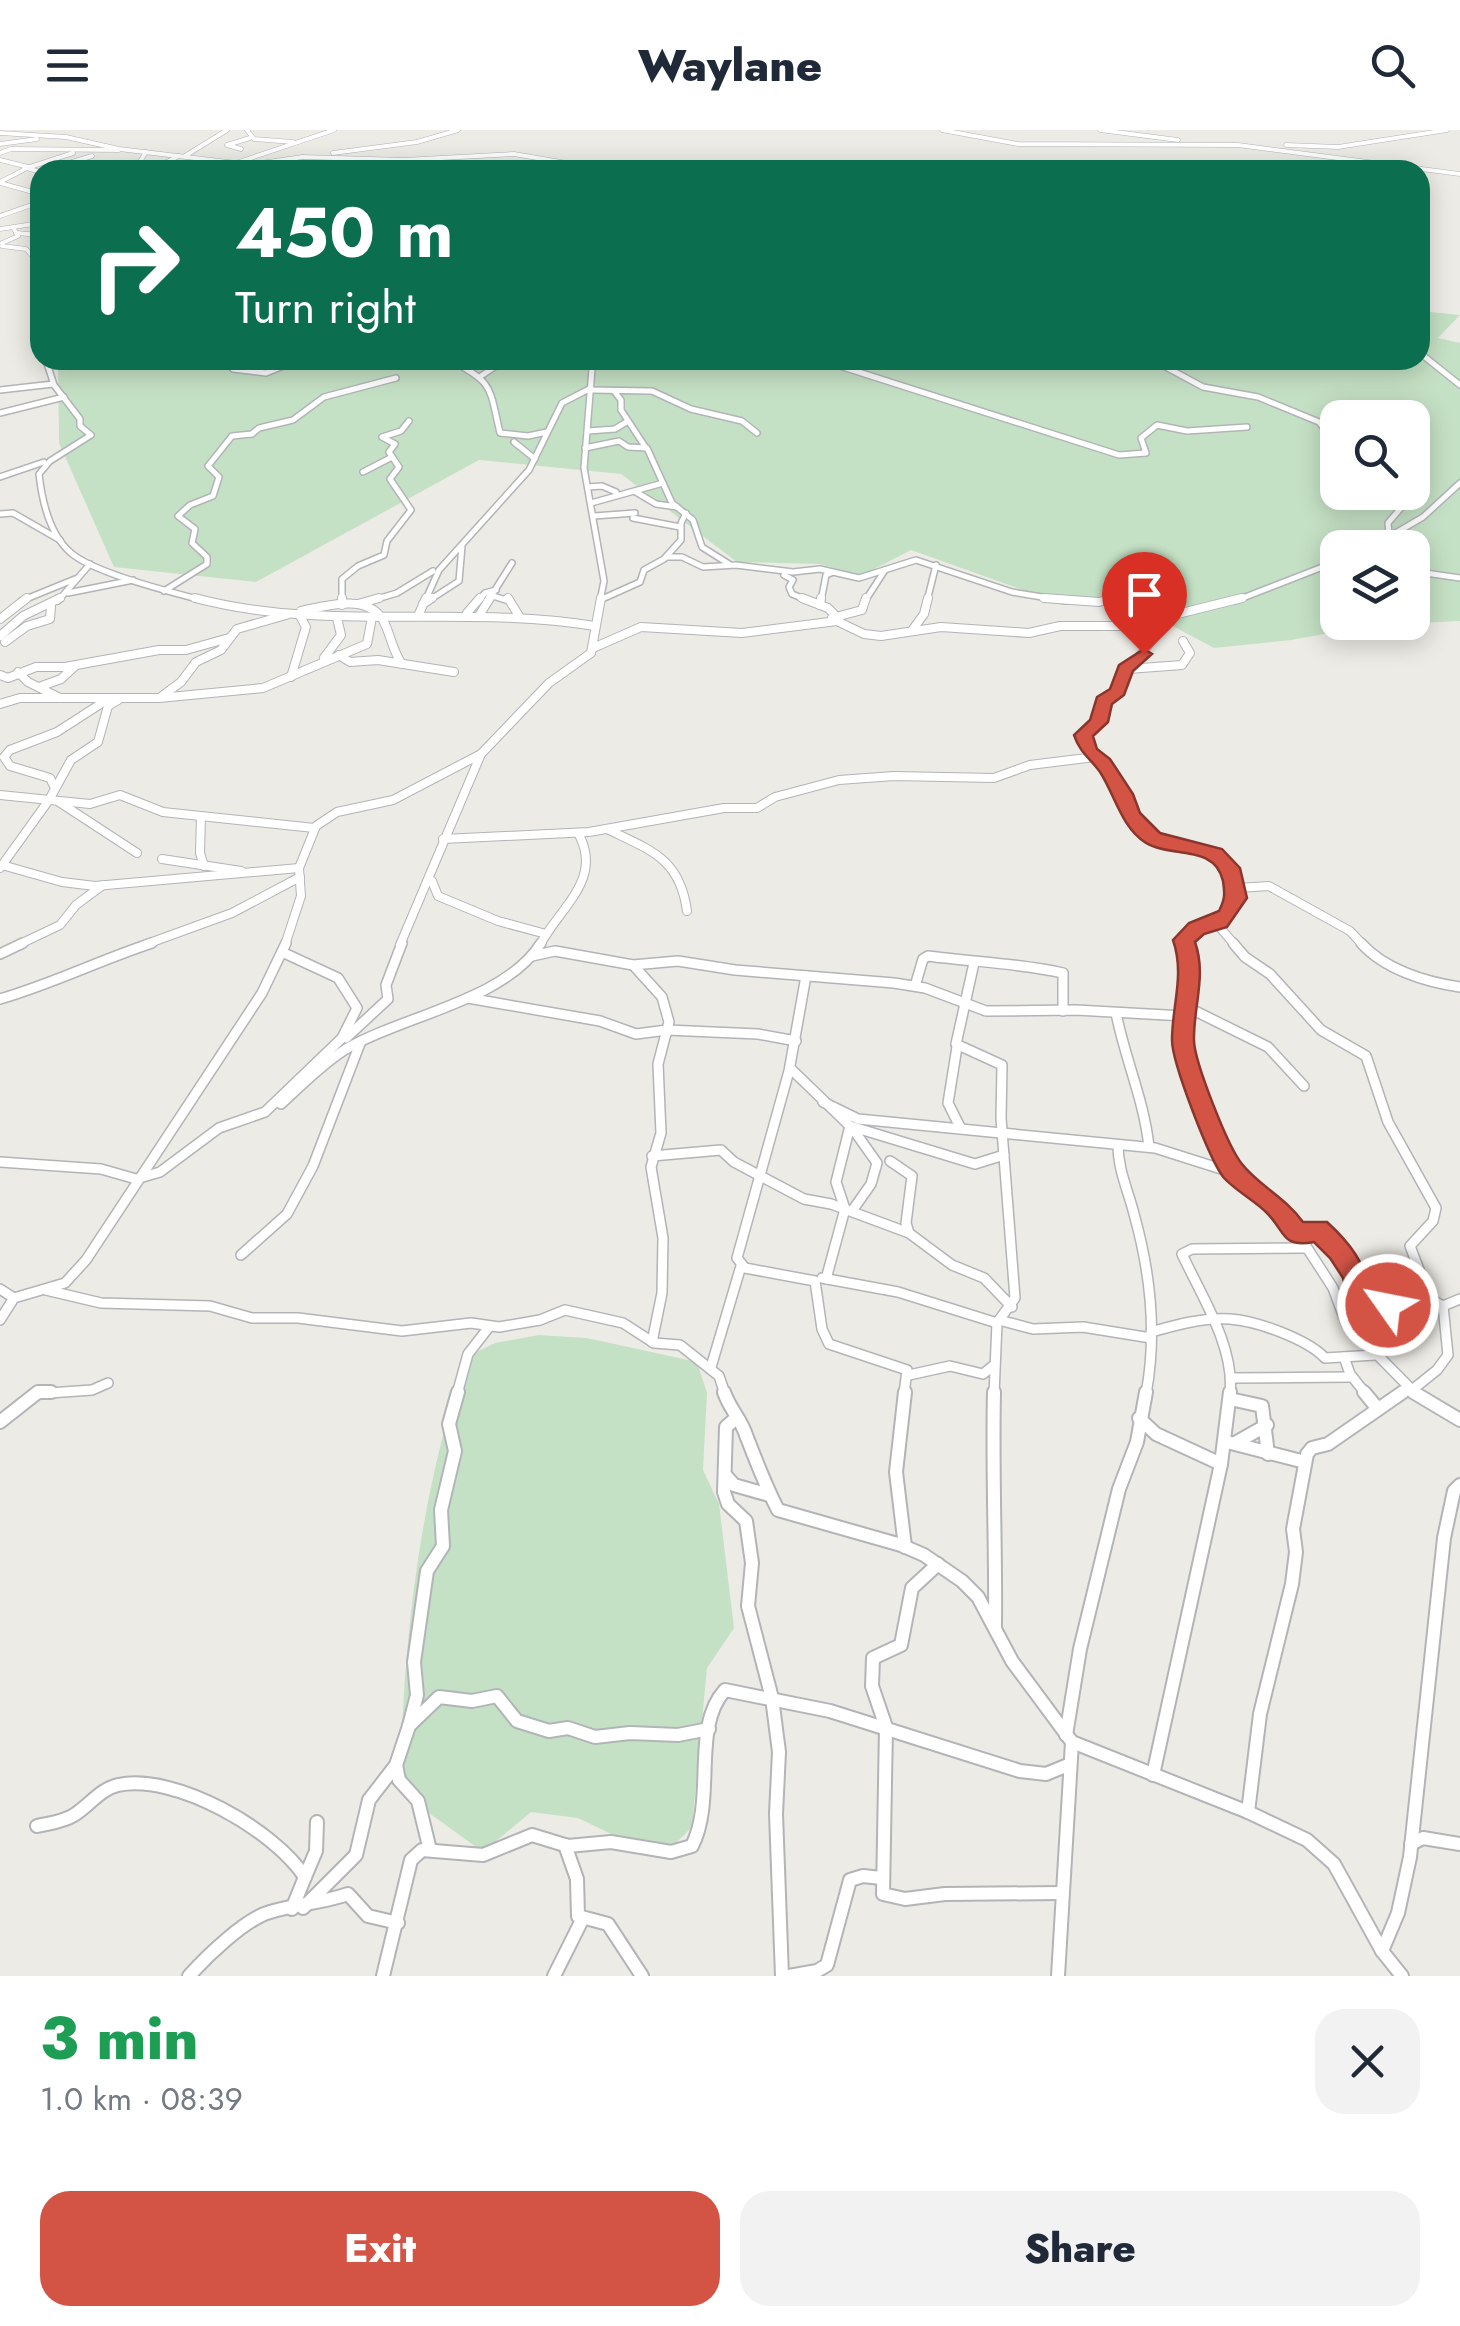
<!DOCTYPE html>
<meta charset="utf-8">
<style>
:root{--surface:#fff;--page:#f2f2f3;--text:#1f2937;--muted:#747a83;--accent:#d35345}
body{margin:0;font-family:Jost,sans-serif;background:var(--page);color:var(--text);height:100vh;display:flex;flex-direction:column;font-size:38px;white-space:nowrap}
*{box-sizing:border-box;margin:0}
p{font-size:32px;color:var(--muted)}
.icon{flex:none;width:55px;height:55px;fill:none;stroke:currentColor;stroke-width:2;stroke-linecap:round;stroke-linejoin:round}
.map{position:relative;height:1846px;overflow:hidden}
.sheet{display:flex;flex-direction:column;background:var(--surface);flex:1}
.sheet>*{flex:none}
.banner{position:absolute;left:30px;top:30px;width:1400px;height:210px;border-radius:30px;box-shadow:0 5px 25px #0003;background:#0b6e4f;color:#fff;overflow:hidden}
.buttons{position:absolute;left:1320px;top:270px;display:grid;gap:20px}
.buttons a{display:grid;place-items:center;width:110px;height:110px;border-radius:20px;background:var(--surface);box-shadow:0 5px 25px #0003;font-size:50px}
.pin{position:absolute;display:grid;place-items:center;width:85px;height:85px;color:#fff;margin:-102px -42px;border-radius:50% 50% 50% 0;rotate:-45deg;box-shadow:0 0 10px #0007}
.pin .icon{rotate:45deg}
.me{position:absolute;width:110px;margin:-55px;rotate:303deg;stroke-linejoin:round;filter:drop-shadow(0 0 8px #0008)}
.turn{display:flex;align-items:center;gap:35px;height:210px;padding:0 40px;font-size:45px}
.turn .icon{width:130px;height:130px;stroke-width:2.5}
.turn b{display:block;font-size:70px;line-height:85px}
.round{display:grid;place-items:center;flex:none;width:105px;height:105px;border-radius:30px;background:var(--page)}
.overview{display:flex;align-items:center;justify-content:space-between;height:170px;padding:0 40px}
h1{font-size:60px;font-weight:800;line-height:75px;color:#1e9e55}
.primary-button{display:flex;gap:20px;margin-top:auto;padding:20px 40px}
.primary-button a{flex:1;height:115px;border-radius:30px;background:var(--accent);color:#fff;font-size:40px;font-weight:800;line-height:115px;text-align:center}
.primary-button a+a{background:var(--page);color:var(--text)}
header{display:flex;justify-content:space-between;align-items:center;height:130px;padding:0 40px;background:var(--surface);font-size:45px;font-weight:800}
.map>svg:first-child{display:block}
.green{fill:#c5e1c5;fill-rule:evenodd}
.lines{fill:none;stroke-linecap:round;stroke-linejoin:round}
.street-far4-casing{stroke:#b2b4b8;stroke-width:5}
.street-far3-casing{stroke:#b2b4b8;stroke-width:8}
.street-far2-casing{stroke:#b2b4b8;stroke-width:10}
.street-far1-casing{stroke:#b2b4b8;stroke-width:12}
.street-casing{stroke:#b2b4b8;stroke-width:16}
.street-far4{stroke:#fff;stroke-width:4}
.street-far3{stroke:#fff;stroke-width:5}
.street-far2{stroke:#fff;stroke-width:8}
.street-far1{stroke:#fff;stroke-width:9}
.street{stroke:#fff;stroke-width:12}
.route{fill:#d35345;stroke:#89362d;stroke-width:2.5}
</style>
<header><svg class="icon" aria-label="menu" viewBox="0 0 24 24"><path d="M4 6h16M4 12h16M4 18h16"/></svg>Waylane<svg class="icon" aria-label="search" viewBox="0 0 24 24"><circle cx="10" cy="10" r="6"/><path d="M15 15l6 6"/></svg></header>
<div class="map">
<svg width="1460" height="1846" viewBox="0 0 1460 1846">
<rect width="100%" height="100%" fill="#edebe5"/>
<!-- green -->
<g class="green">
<path d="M1420 181 1460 185 1438 208 1460 213V491L1374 495 1291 510 1214 518 1156 487 1154 468 1048 469 911 420 861 446 820 434 737 432 621 344 479 330 256 452 114 437 59 313 58 230H1420ZM1338 288H1412V362H1338ZM1338 418H1412V492H1338Z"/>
<path d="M539 1205 587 1208 697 1232 707 1263 703 1340 719 1374 734 1498 707 1538 692 1697 670 1719 636 1716 578 1688 531 1682 483 1722 400 1662C403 1511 418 1372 466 1227L495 1213Z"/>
</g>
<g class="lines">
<defs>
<g id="street-far4">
<path d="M247 0 254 9 293 12"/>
<path d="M942 0 1018 14 1238 15 1460 44"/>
<path d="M1100 0 1178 10"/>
<path d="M0 3 66 7 119 19 236 33 334 0"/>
<path d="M0 14 37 9"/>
<path d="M1286 15 1338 17 1447 0"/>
<path d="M241 19 227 15 250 8"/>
<path d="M0 23 11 19 119 20"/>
<path d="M333 23 417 12 458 0"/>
<path d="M185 26 227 0"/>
<path d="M302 27 404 30 514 24 607 40"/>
<path d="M0 30 28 37"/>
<path d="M275 32 294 40"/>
<path d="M254 34 303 27"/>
<path d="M45 40 92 26"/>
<path d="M98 40 138 35 146 22"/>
<path d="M150 40 179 26"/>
<path d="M40 42 27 38 73 23"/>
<path d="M0 52 27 38"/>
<path d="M0 53 40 64"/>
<path d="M0 86 40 72"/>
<path d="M0 99 40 93"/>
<path d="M16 103 40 105"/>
<path d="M2 113 18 106 14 99"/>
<path d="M2 116 26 119 40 134"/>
</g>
<g id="street-far3">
<path d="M1420 223 1460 255"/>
<path d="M46 230 54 255 80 289V296L91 305 50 331 39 344C42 371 50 405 71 423 94 443 174 463 205 471"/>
<path d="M450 230C494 253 489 256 500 303L528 306 547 302"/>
<path d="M597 230 592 239 584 338 604 451 600 471"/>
<path d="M821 230 1119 325 1146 323 1141 308 1157 295 1187 301 1247 297"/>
<path d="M1163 230 1164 236 1203 257 1258 267 1319 292 1338 316"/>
<path d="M233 239 266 243 298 230"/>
<path d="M481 246 505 230"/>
<path d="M0 260 53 254"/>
<path d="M591 260 652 261 691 279 742 291 757 303"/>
<path d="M614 261 621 270V280L646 318"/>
<path d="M0 283 64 267"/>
<path d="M588 301 615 299 628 291"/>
<path d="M514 312 535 329"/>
<path d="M585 318 619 311 628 317 647 318 672 373 693 390 702 417 729 434"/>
<path d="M363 342 392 327"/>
<path d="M0 347 44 332"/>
<path d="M588 357 602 356 616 362"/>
<path d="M636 362 656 374 677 377"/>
<path d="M591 373 663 353"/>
<path d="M0 384 13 383 60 410"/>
<path d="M594 386 635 383"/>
<path d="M633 388 680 397"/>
<path d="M1389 404 1388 393 1406 372 1401 362"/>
<path d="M1370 418 1423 387 1460 353"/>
<path d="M666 427H682L703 437 736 435 793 442 820 439 859 448 916 430 1012 462 1066 471"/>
<path d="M1412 441 1460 448"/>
<path d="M784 445 793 450 789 457 792 464 809 471"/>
<path d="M164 461 207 434V427L192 413 195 399 178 386 190 375 213 366 219 347 208 336 232 306 252 304 259 298 293 290 324 267 396 248"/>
<path d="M68 463 133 450"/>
<path d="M493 466 509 471"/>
<path d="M602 469 640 452 644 440 664 429 681 410V393L686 383"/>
<path d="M21 471 75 449"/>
<path d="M58 471 90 434"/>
<path d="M342 471V449L358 436 384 425 387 411 411 380 390 349 399 337 389 322 395 314 382 307 401 301 409 291"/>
<path d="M370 471 397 463 433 441"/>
<path d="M425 471 439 440 529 340 562 273 591 258"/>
<path d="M428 471 459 451 462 416"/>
<path d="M478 471 485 463 496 460"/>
<path d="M488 471 512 433"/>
<path d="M821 471 826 445 831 443"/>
<path d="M865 471 885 440"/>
<path d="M927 471 936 435"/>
<path d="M1105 471 1160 456"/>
<path d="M1235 471 1338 431"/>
<path d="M1327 471 1338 459"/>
</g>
<g id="street-far2">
<path d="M195 468C327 503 462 474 595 496"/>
<path d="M342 468V475"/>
<path d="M508 468 519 486"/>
<path d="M802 468 828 478 836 486"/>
<path d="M1044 468 1099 472 1114 468"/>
<path d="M1326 472 1327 468"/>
<path d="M358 474 379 468"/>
<path d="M423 474 432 468"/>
<path d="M820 475 821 468"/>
<path d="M301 481C325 476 367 463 383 490 391 505 392 520 402 534"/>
<path d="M467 483 480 468"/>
<path d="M480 484 490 468"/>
<path d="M418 486 426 468"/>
<path d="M832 488 862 480 866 468"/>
<path d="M0 489 27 468"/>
<path d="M913 499 924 484 928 468"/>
<path d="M0 506 23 486 60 468"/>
<path d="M1153 508 1135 533 1125 539 1118 561 1103 571 1098 592 1084 601 1085 608C1094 628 1110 643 1121 661 1133 678 1133 694 1151 707 1191 736 1218 693 1236 761"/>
<path d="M5 512 27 496 50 489 51 476"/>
<path d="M593 518 641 497 742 503 837 491 864 504 881 506 941 497 1029 503 1060 496H1129L1242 468"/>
<path d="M339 525 350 532 378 530 454 542"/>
<path d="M324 528 341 505 337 488"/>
<path d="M1128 539 1182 535 1190 523 1183 511"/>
<path d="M18 542 28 552 60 568"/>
<path d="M0 545 8 548 36 537H65L159 520H186L229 508"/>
<path d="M291 547 306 497 299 484"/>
<path d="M39 557 61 549 75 536"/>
<path d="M162 566 181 552 196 532 221 520 237 499 286 485"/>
<path d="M0 574 20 568H159L263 558 367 514 372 487"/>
<path d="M55 658 50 648 10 636 4 627 10 620 57 602 105 571"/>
<path d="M0 665 90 674 120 665 163 682 314 698"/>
<path d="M59 672 137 723"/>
<path d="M201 686 200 723 204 736"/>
<path d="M607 699C650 720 680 728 687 781"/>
<path d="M443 709 589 702 724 678H757L775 667 839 650 894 646 994 648 1030 635 1095 627"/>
<path d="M162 729 241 741"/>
<path d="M2 735 62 752 95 756 299 738"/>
<path d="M0 738 49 670 71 630 98 612 108 576 118 570"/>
<path d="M432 751 438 766 498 791 546 804"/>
<path d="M1216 793 1235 815"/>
<path d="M18 815 60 795 76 775 103 755"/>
<path d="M144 815 232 783 300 747"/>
<path d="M285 815 301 766 299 738 316 696 337 682 393 670 481 624 549 553 591 523 601 468"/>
<path d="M400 815 481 624"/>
<path d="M540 815C560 777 604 749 578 703"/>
<path d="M1186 815 1184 811 1196 798 1224 790 1238 758 1269 756 1350 801 1363 815"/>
</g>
<g id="street-far1">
<path d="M1185 813 1191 831 1183 917 1230 1037 1272 1071 1293 1096 1333 1158 1346 1193 1416 1264"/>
<path d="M1233 813 1245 827 1270 844 1321 900 1366 926 1388 992 1436 1078 1433 1091 1410 1116 1429 1166"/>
<path d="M1361 813C1384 839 1425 852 1460 857"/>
<path d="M0 824 23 813"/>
<path d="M532 826 555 821 633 835 678 831 735 840 894 853 925 858 986 881 1076 880 1184 886"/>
<path d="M974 833 956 914 1002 935 1001 988 1015 1168 997 1193 994 1264"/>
<path d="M633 835 662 867 669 892 658 934 661 1003 651 1037 663 1108 662 1163 652 1212"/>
<path d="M806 846 789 941 737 1128 745 1138 815 1151 822 1199 829 1214 907 1240 904 1264"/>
<path d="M915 856 923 829 928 826C973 832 1019 833 1063 843V881"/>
<path d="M468 868 600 891 636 904 667 900 758 904 796 911"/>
<path d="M0 869C52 854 100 830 152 813"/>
<path d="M1185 876 1268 917 1304 956"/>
<path d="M1116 883C1125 929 1144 970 1149 1017"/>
<path d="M346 908 388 869 386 855 402 813"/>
<path d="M957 917 948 973 960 997"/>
<path d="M790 938 853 999 877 1033 871 1054 852 1081"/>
<path d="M823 972 858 989 1155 1018 1234 1043"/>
<path d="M281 974C302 955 322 934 346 919 402 886 506 870 541 813"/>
<path d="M1118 1015C1118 1040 1128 1060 1134 1084 1150 1141 1157 1205 1146 1264"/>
<path d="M652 1026 721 1020 734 1032 804 1069 831 1074 909 1103 952 1135 984 1148 1012 1177"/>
<path d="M890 1031 912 1046 906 1093 909 1103"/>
<path d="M0 1032 101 1039 136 1049 160 1042 219 998 265 982 342 908 357 878 338 848 282 822"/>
<path d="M1297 1104 1319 1100C1343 1120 1359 1145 1360 1177"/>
<path d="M241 1125 287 1084 313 1036 361 911"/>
<path d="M822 1148 898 1162 997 1193"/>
<path d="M826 1149 845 1079 836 1052 850 996 975 1034 1004 1025"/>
<path d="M0 1159 14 1168"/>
<path d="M46 1160 101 1173 210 1176 252 1188H298L402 1201 471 1193 499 1197 540 1190 565 1180 623 1193 654 1213 680 1215 719 1246 725 1264"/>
<path d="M0 1190 14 1168 65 1153 86 1130 262 863 286 813"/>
<path d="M999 1190 1033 1199 1083 1197 1151 1208"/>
<path d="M1351 1199 1354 1183 1363 1176 1396 1174 1421 1164 1443 1176 1460 1169"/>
<path d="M1151 1202C1176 1195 1204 1187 1230 1189 1257 1191 1307 1209 1325 1228L1375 1225"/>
<path d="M1344 1227 1350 1244 1366 1264"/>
<path d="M711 1237 741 1136"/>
<path d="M909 1245 950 1236 983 1244 993 1236"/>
<path d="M1231 1248 1352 1247"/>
<path d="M1412 1260 1437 1240 1448 1225 1443 1176"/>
<path d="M35 1264 92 1260 108 1253"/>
<path d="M457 1264 468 1224 489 1197"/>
<path d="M1230 1264C1235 1217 1201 1165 1182 1124L1192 1119 1306 1118"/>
<path d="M1399 1264 1408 1258"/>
</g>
<g id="street">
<path d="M724 1262C729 1278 741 1289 746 1305 756 1331 765 1355 778 1380L901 1415 924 1425 962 1451 978 1467 1012 1531 1072 1612 1248 1682 1307 1710 1334 1734 1382 1821 1402 1846"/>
<path d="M905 1262 896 1342 905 1417"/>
<path d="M994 1262C992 1340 996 1418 995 1497"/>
<path d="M1364 1262 1378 1279"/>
<path d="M1413 1262 1460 1290"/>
<path d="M1230 1269 1262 1276 1268 1324"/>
<path d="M736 1288 726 1297 724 1362 728 1374 746 1391 752 1433 748 1476 772 1568 779 1622 776 1684 782 1846"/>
<path d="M1139 1288 1156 1304 1221 1334"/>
<path d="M0 1292 38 1262H51"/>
<path d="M1237 1312 1267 1295"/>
<path d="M1231 1313 1305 1332"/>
<path d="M727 1347 734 1355 769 1365"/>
<path d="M938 1434 912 1458 901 1515 873 1528 872 1556 886 1597 883 1764 905 1769 945 1764 1061 1763"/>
<path d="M409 1596 417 1565 414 1532 427 1441 443 1416 441 1380 455 1321 449 1294 458 1262"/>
<path d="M1066 1605 1080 1519 1119 1359 1137 1312 1146 1262"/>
<path d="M396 1635 399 1650 418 1671 430 1720"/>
<path d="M1153 1645 1221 1334 1230 1262"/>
<path d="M1248 1682 1260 1584 1292 1454 1296 1422 1293 1399 1307 1324 1312 1318 1328 1314 1403 1262"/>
<path d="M37 1696C50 1693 63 1692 74 1685 89 1676 100 1659 118 1655 176 1643 274 1700 305 1747L292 1779"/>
<path d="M1411 1714 1423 1708 1460 1714"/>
<path d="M565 1715 577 1749 578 1786 608 1794 642 1846"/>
<path d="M305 1747 316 1721 317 1692"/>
<path d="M303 1778 356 1725 369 1670 396 1635 409 1596 439 1567 472 1571 497 1566 517 1591 549 1601 568 1598 595 1607 630 1603 678 1605 709 1599"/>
<path d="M1382 1821 1398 1783 1410 1727 1444 1408 1454 1361 1460 1355"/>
<path d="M189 1846C206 1827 245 1789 270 1782 296 1774 322 1773 348 1764L368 1786 398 1793"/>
<path d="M383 1846 411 1730 422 1720 483 1725 532 1705 568 1716 611 1712 671 1722 692 1716C716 1669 691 1597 725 1560L830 1581 1020 1641 1046 1644 1068 1635"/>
<path d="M554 1846 582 1790"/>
<path d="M789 1846 817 1841 827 1835 850 1750 863 1746 881 1748"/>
<path d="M1058 1846 1072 1612"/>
</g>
</defs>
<!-- street-far4 casing -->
<use href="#street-far4" class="street-far4-casing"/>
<!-- street-far3 casing -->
<use href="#street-far3" class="street-far3-casing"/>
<!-- street-far2 casing -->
<use href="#street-far2" class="street-far2-casing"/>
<!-- street-far1 casing -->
<use href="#street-far1" class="street-far1-casing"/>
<!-- street casing -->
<use href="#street" class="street-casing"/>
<!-- street-far4 -->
<use href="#street-far4" class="street-far4"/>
<!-- street-far3 -->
<use href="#street-far3" class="street-far3"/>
<!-- street-far2 -->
<use href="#street-far2" class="street-far2"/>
<!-- street-far1 -->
<use href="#street-far1" class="street-far1"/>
<!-- street -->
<use href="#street" class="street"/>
</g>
<!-- route -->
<path class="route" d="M1144 519 1152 524 1133 541 1124 565 1112 574 1108 592 1093 606 1097 619 1110 629 1133 664 1140 683 1160 703 1222 719 1240 738 1247 768 1227 797 1204 804 1195 812C1207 846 1193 877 1194 911 1195 933 1228 1017 1242 1034 1258 1055 1284 1066 1303 1092H1327C1350 1113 1366 1134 1371 1165L1397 1167 1401 1175 1397 1183 1360 1189 1351 1186 1343 1148 1330 1128 1314 1112C1281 1118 1286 1102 1267 1083 1254 1070 1236 1061 1224 1048 1210 1031 1172 933 1172 910 1172 875 1185 845 1173 810L1189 793 1219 781C1225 769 1225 764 1223 751 1215 714 1171 728 1146 713 1121 697 1115 665 1100 642 1090 628 1080 623 1074 605L1090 590 1097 567 1110 559 1119 535Z"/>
</svg>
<div class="buttons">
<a><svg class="icon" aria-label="search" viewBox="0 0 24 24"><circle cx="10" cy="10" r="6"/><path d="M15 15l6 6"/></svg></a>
<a><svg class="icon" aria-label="layers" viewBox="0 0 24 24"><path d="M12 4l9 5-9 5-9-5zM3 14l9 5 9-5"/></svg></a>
</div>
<div class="pin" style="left:1144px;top:524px;background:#d93025"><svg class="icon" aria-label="arrive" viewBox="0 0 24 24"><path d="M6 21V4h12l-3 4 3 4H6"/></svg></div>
<svg class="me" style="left:1388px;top:1175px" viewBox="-20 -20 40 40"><circle r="17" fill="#d35345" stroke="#fff" stroke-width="3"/><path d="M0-11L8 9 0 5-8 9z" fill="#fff"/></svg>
<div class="banner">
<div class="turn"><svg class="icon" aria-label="right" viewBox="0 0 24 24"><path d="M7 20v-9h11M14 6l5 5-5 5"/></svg><div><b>450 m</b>Turn right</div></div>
</div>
</div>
<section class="sheet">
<div class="overview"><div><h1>3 min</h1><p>1.0 km · 08:39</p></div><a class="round"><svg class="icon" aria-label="close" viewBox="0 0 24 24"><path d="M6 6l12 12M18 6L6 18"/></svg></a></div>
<div class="primary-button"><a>Exit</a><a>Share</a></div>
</section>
